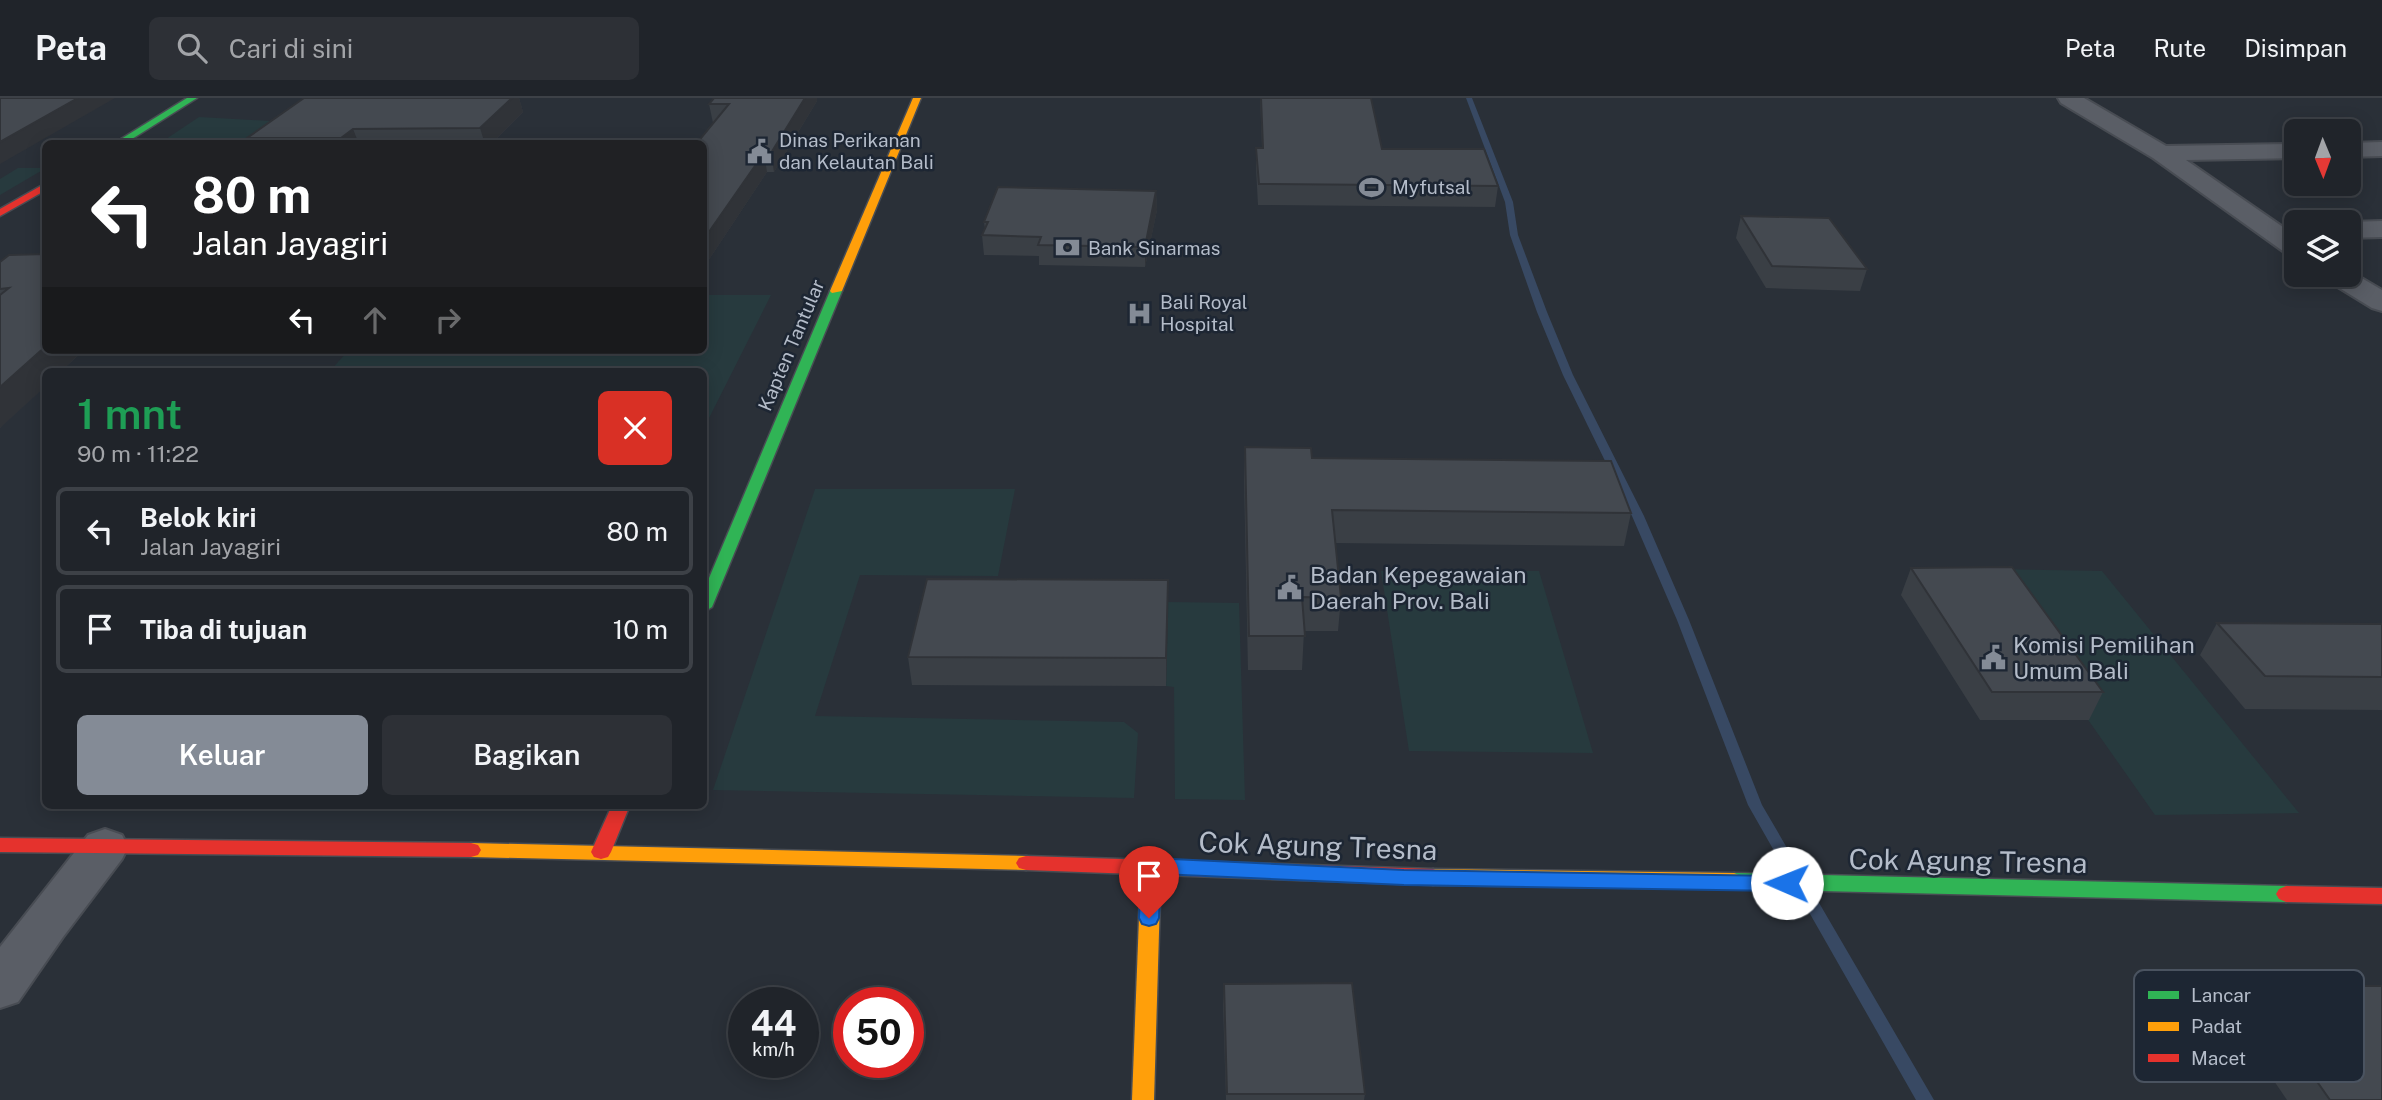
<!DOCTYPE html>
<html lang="id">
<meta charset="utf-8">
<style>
:root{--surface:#20242a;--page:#2d3036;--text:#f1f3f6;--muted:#a2a4a8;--line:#3d4147;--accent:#848b96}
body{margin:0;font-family:"Public Sans",sans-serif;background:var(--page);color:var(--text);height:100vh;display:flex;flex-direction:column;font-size:26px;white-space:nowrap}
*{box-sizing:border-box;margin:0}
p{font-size:23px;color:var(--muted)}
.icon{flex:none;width:38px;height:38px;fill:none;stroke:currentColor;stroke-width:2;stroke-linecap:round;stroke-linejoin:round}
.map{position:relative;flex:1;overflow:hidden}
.details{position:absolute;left:42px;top:270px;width:665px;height:441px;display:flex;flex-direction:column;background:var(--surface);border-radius:10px;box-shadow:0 4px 18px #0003,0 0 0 2px var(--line)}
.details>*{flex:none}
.hud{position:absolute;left:42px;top:42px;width:665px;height:214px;border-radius:10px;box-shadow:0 4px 18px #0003,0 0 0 2px var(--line);background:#202124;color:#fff;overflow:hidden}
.needle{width:46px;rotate:179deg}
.tools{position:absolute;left:2284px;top:21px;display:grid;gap:14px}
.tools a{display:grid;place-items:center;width:77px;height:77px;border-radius:10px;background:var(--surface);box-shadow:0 4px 18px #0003,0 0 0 2px var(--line);font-size:35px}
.speed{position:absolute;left:728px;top:889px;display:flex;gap:14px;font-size:35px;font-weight:700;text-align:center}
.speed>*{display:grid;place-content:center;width:91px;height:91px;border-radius:50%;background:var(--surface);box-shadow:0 4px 18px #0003,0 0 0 2px var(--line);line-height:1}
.speed small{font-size:18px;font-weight:400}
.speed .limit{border:10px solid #d22;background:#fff;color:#111}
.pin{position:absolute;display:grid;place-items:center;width:60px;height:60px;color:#fff;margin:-72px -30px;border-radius:50% 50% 50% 0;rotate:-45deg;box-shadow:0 0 7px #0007}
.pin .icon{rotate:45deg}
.me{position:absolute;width:77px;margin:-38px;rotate:271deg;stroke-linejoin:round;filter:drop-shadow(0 0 5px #0008)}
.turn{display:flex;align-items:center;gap:24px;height:147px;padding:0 35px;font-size:32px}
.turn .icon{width:91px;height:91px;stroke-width:2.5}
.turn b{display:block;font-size:49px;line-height:60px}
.lanes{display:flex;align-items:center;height:66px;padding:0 35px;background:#0003;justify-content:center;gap:35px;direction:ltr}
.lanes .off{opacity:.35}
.round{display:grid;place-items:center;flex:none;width:74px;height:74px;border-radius:10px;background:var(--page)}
.headline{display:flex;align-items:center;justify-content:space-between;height:119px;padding:0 35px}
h1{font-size:42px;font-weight:600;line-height:52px;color:#1e9e55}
.cta{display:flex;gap:14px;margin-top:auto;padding:14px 35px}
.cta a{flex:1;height:80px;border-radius:10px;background:var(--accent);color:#fff;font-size:28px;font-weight:600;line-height:80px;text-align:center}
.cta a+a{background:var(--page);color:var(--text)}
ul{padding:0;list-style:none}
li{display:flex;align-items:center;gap:21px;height:88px;margin:0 14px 10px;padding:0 21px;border:4px solid var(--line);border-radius:10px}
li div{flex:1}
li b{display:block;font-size:26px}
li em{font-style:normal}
header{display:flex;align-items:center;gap:42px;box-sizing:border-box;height:98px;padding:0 35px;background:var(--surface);border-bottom:2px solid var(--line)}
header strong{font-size:33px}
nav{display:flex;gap:38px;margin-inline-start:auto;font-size:24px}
.search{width:490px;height:63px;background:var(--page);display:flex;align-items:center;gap:18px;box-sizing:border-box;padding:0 24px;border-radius:10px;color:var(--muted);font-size:26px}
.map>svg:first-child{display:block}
.green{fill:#273a3e}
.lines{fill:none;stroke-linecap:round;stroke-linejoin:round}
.stream{fill:#384963;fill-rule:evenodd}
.street-casing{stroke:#484c53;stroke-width:4}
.fast-casing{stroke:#484c53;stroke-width:3}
.slow-casing{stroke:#484c53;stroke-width:3}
.jam-casing{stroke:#484c53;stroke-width:3}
.street{fill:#5a5e66;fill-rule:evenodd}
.fast{fill:#30b455;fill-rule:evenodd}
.slow{fill:#ff9f0a;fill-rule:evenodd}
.jam{fill:#e5322d;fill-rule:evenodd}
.wall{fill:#3a3f45}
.shaded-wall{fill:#303338}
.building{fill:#444950;stroke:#303338;stroke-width:2}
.route{fill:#1a73e8;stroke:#114b97;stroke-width:2}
.labels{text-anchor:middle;stroke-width:5;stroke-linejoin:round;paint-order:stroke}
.far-poi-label{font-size:19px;fill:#b4bcc9;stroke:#1d2633;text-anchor:start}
.far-street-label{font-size:19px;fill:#b4bcc9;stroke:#1d2633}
.poi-label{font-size:23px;fill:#b4bcc9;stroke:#1d2633;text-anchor:start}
.near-street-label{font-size:28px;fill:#b4bcc9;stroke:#1d2633}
.key{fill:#1d2633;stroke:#4a5360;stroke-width:2}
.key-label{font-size:19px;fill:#b4bcc9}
</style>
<header>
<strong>Peta</strong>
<div class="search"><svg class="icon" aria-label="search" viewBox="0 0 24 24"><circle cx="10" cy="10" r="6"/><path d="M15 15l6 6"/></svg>Cari di sini</div>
<nav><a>Peta</a><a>Rute</a><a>Disimpan</a></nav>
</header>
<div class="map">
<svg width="2382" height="1002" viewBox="0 0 2382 1002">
<rect width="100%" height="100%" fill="#2a3038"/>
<!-- green -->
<g class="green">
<path d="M199 19 270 23 277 25 257 44 249 45 163 43Z"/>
<path d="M18 70H46L0 97V81Z"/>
<path d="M704 197H771L704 330V273H330L347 254 261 255 264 252H704Z"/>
<path d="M815 391H1015L998 478 860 477 815 618 1124 624 1138 635 1134 700 713 692Z"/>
<path d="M1982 471 2102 473 2299 715 2155 717Z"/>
<path d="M1381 473H1539L1593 655 1409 653Z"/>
<path d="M1168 504 1239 505 1245 702 1175 701 1174 589 1166 588Z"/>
</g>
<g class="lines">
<!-- stream -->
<path class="stream" d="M1466 0H1472L1513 104 1518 137 1547 214 1573 277 1644 418 1689 522 1762 707 1934 1002H1916L1748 707 1677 522 1632 418 1563 277 1537 214 1510 137 1505 104Z"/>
<defs>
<g id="street">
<path d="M2058 0H2084L2166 48 2296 46V60L2186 62 2296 138V158L2287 156 2153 60 2061 5Z"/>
<path d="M2382 44V58L2348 59V45Z"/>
<path d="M2382 123V139L2348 140V124Z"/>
<path d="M2348 172 2382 192V213L2372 210 2328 183 2324 177H2348Z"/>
<path d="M105 731 122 737 128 749 122 761 63 839 18 904 0 910V849L88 737Z"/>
</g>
<g id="fast">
<path d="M187 0H197L124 46H113Z"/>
<path d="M836 190 842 193 712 509 704 514V492L830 193Z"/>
<path d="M1734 775 2286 788 2293 791 2296 796 2293 801 2286 804 1734 791 1727 788 1724 783 1727 778Z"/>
</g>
<g id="slow">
<path d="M913 0H921L842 193 832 195 830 193Z"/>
<path d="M471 745 1026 758 1033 760 1036 765 1033 770 1026 772 471 759 464 757 461 752 464 747Z"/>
<path d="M1151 761 1158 763 1161 768 1154 1002H1132L1141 768 1144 763Z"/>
<path d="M1433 771 1734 775 1741 778 1744 783 1741 788 1734 791 1433 787 1426 784 1423 779 1426 774Z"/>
</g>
<g id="jam">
<path d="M46 85V92L0 118V111Z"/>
<path d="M612 707H630L611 754 608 759 601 761 594 759 591 754Z"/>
<path d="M0 740 471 745 478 747 481 752 478 757 471 759 0 754Z"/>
<path d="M1026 758 1433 771 1440 774 1443 779 1440 784 1433 787 1026 772 1019 770 1016 765 1019 760Z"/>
<path d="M2286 788 2382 790V806L2286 804 2279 801 2276 796 2279 791Z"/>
</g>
</defs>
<!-- street casing -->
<use href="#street" class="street-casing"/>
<!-- fast casing -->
<use href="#fast" class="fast-casing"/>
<!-- slow casing -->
<use href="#slow" class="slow-casing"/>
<!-- jam casing -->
<use href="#jam" class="jam-casing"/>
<!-- street -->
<use href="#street" class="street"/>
<!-- fast -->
<use href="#fast" class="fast"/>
<!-- slow -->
<use href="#slow" class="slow"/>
<!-- jam -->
<use href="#jam" class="jam"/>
</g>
<!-- wall -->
<g class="wall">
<path d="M304 0H519L523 14 491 46H250L247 40Z"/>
<path d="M714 0H817V3L774 74H767L708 163H704V46L713 25 709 6Z"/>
<path d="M1260 0H1371L1382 51 1498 88 1495 109 1258 107 1256 70V50H1262Z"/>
<path d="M1156 93 1157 112 1145 169 1039 167V158L984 157 982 137 985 131 984 124Z"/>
<path d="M1741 118 1867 171 1860 193 1766 190 1736 140Z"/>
<path d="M0 164 84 252 61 273H46L0 330Z"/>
<path d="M1245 349 1312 360 1631 415 1624 448 1335 445 1341 500 1338 533H1304L1302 572H1248L1244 381Z"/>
<path d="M1911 470 2103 594 2089 622H1980L1901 497Z"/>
<path d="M1168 482 1166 588 912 587 908 559Z"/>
<path d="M2217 525 2382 526V612L2245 611 2200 557Z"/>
<path d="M1224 886 1365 996 1364 1002H1226L1223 906Z"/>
<path d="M2250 888 2382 1002H2287L2229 917Z"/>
</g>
<!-- shaded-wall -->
<g class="shaded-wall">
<path d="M78 0H115L0 66V44Z"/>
<path d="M512 0H519L523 14 491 46H485L480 30Z"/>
<path d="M804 0H817V3L774 74 771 55Z"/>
<path d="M353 31 359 46H344L341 40Z"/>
<path d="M764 55 767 74 708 163 704 141Z"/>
<path d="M1156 93 1157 112 1145 169V149Z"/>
<path d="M46 248V252H84L61 273H46V288L0 330V289Z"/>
<path d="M1168 482V509L1166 588V560Z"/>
</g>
<!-- building -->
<g class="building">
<path d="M0 0H78L0 44Z"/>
<path d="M304 0H512L480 30 353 31 341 40H247Z"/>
<path d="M714 0H805L771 55H764L704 141V46H696L729 6H709Z"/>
<path d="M1261 0H1371L1382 51H1484L1498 88 1259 86 1256 50H1263Z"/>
<path d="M998 89 1156 93 1145 149 1038 147 1041 139 982 137 988 124H984Z"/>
<path d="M1741 118 1829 120 1867 171 1772 168Z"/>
<path d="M46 156V248L0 289V197L9 190 0 191V164L9 157Z"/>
<path d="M1245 349 1311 350 1312 360 1611 363 1631 415 1332 412 1341 500 1302 499 1305 538H1249Z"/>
<path d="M2012 469 2103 594H1992L1911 470Z"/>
<path d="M927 481 1168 482 1166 560 908 559Z"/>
<path d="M2217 525 2382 526V579L2265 578Z"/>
<path d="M1352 885 1365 996H1227L1224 886Z"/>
<path d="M2250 888H2382V1002H2330Z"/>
</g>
<!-- route -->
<path class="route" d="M1151 760 1404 772 1787 778 1794 780 1797 785 1794 791 1787 793 1404 787 1161 776 1159 820 1156 826 1149 828 1142 826 1139 820 1141 768 1144 763Z"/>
<!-- icons -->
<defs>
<symbol id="civic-bare" viewBox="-9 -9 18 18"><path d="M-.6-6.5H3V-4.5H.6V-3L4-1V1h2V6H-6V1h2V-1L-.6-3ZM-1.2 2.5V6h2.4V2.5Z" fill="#848b96" stroke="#1d2633" stroke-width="2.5" paint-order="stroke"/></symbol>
<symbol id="stadium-bare" viewBox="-9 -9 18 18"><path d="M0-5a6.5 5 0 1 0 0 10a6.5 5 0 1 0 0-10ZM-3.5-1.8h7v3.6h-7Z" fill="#848b96" stroke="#1d2633" stroke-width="2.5" paint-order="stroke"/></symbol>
<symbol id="bank-bare" viewBox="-9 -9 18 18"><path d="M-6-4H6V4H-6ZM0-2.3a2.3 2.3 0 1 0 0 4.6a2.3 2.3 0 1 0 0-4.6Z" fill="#848b96" stroke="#1d2633" stroke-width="2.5" paint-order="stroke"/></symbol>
<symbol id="hospital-bare" viewBox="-9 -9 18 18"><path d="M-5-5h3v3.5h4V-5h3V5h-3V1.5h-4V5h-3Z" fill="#848b96" stroke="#1d2633" stroke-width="2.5" paint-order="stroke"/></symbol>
</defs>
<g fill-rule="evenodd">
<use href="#civic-bare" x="742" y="36" width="35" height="35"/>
<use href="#stadium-bare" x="1354" y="72" width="35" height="35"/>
<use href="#bank-bare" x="1050" y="132" width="35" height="35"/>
<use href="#hospital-bare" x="1122" y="198" width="35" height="35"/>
<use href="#civic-bare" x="1272" y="472" width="35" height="35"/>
<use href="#civic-bare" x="1976" y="542" width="35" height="35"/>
</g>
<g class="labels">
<!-- far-poi labels -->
<g class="far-poi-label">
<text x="779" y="49">Dinas Perikanan<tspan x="779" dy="22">dan Kelautan Bali</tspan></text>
<text x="1392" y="96">Myfutsal</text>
<text x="1088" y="157">Bank Sinarmas</text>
<text x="1160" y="211">Bali Royal<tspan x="1160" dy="22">Hospital</tspan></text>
</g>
<!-- far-street labels -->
<g class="far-street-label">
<text transform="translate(791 247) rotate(-67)" y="7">Kapten Tantular</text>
</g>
<!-- poi labels -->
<g class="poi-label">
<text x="1310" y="485">Badan Kepegawaian<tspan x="1310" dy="26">Daerah Prov. Bali</tspan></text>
<text x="2013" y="555">Komisi Pemilihan<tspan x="2013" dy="26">Umum Bali</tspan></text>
</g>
<!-- near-street labels -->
<g class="near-street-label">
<text transform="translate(1318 748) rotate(2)" y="10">Cok Agung Tresna</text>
<text transform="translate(1968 763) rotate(1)" y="10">Cok Agung Tresna</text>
</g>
</g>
<!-- legend -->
<rect x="2134" y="872" width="230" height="112" rx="10" class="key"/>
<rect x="2148" y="893" width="31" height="8" fill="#30b455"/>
<rect x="2148" y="924" width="31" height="9" fill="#ff9f0a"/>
<rect x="2148" y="956" width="31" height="8" fill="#e5322d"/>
<g class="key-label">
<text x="2191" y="904">Lancar</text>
<text x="2191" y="935">Padat</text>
<text x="2191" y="967">Macet</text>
</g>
</svg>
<div class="tools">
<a><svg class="needle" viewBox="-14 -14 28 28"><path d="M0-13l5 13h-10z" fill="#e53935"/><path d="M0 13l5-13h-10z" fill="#a2a4a8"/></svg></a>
<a><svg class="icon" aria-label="layers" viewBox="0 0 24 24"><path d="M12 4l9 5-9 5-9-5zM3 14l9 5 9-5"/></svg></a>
</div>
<div class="speed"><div>44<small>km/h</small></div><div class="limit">50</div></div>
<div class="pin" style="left:1149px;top:820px;background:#d93025"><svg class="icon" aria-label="arrive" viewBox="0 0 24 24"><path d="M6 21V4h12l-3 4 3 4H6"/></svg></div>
<svg class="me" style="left:1787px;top:785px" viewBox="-20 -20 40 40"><circle r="19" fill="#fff"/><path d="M0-13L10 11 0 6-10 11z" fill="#1a73e8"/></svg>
<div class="hud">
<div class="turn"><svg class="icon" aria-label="left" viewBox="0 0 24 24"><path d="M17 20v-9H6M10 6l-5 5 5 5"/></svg><div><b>80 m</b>Jalan Jayagiri</div></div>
<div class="lanes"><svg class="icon" aria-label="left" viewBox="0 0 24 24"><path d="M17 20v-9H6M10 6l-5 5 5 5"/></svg><svg class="icon off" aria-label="ahead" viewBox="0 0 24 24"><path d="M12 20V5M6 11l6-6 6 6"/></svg><svg class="icon off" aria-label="right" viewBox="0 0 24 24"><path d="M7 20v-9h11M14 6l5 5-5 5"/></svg></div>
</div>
<section class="details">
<div class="headline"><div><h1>1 mnt</h1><p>90 m · 11:22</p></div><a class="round" style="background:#d93025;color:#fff"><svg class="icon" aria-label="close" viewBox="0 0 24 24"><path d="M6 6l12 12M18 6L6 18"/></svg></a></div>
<ul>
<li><svg class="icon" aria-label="left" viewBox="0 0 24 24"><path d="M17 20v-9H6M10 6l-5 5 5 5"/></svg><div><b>Belok kiri</b><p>Jalan Jayagiri</p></div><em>80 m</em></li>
<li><svg class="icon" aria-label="arrive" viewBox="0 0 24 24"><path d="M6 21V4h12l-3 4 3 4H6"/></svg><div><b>Tiba di tujuan</b></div><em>10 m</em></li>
</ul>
<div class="cta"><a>Keluar</a><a>Bagikan</a></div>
</section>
</div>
